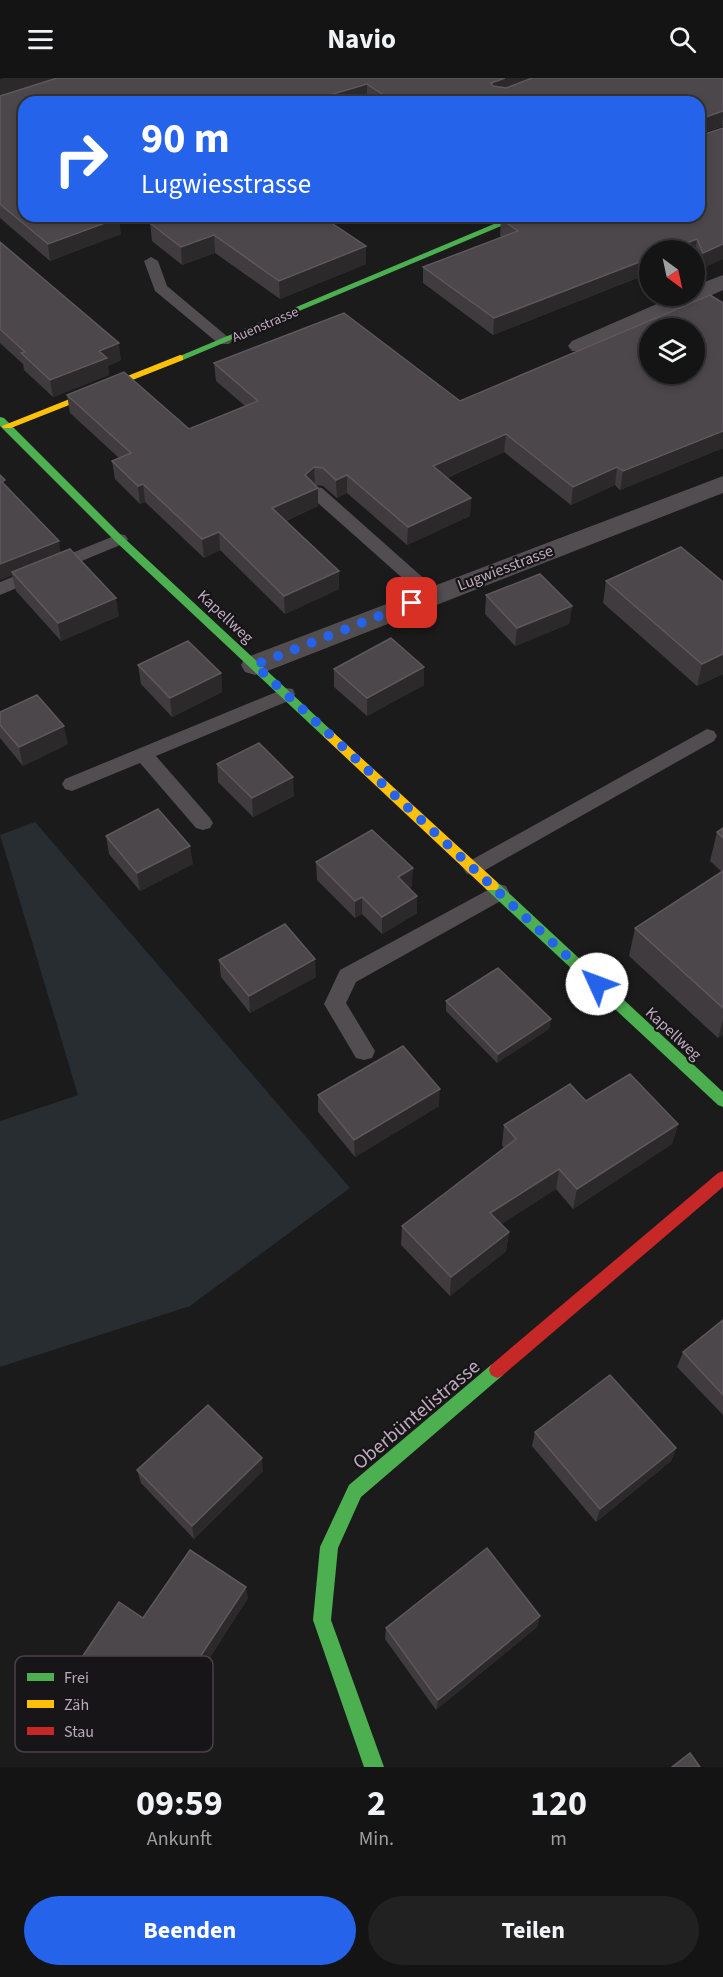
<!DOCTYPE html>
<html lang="de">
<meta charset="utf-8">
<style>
:root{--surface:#141414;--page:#212122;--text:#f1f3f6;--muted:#9d9ea0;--line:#333334;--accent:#2563eb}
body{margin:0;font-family:"Source Sans 3",sans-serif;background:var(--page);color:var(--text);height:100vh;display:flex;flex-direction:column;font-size:22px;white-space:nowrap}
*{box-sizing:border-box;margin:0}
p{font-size:20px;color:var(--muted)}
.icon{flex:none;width:33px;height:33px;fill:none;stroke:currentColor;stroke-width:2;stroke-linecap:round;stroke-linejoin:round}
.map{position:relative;height:1689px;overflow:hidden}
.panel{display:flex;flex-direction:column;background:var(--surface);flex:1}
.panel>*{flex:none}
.guide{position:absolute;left:18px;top:18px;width:687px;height:126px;border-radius:18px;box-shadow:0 3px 9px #0003,0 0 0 2px var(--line);background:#2563eb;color:#fff;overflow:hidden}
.needle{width:39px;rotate:147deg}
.fabs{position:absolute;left:639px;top:162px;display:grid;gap:12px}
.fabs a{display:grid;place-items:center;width:66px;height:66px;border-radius:50%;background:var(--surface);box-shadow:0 3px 9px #0003,0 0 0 2px var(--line);font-size:30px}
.pin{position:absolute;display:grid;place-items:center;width:51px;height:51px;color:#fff;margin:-26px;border-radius:12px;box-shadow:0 3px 9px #0006}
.me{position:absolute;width:66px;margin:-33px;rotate:313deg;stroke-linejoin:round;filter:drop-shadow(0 0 4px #0008)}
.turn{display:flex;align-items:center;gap:21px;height:126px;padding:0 24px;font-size:27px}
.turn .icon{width:78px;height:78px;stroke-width:2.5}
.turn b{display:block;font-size:42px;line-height:51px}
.eta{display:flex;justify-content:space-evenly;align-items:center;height:102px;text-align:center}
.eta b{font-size:36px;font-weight:700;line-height:42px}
.action{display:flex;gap:12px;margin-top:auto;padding:12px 24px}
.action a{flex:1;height:69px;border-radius:36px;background:var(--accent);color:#fff;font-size:24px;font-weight:700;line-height:69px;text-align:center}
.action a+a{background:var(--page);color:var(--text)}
header{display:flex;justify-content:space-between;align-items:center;height:78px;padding:0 24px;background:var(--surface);font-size:27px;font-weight:700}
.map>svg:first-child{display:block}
.green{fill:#272d31}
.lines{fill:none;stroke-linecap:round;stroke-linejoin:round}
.lane{fill:#514d51;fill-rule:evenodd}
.street{fill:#514d51;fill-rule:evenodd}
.fast{fill:#4caf50;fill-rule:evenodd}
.slow{fill:#ffc107;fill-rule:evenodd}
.jam{fill:#c62828;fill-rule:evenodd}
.wall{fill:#3f3b3e}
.shaded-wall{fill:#2b292a}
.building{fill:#4c474b;stroke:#5e575d;stroke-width:1.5;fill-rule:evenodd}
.route{stroke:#2563eb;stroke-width:10;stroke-dasharray:0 18}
.labels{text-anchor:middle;stroke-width:4.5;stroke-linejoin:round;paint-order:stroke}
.far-street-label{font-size:14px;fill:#bdabbd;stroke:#171517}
.street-label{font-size:16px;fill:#bdabbd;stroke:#171517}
.near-street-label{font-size:20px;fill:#bdabbd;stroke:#171517}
.key{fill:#171517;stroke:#494249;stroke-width:1.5}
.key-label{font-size:16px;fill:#bdabbd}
</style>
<header><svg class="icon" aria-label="menu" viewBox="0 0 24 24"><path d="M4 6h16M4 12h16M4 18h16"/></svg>Navio<svg class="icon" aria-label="search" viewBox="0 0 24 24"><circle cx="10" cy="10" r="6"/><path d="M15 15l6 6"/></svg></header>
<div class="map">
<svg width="723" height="1689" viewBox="0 0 723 1689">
<rect width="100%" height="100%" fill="#1b1b1b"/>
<!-- green -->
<path class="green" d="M35 744 350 1110 190 1228 0 1289V1043L78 1017 0 757Z"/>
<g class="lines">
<!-- lane -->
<g class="lane">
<path d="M151 179 158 183 167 208 229 260 232 263 229 266H219L155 213 144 183Z"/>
<path d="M316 409 322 410 438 513 441 517 438 521H426L310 418 308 414Z"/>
<path d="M119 456 125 457 128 461 125 465 0 517V504Z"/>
<path d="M286 610 293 611 295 616 293 621 156 678 210 740 213 745 210 750 203 752 196 750 140 685 72 713 65 711 62 706 65 701Z"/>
<path d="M707 651 714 653 717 658 714 663 480 795 473 798 466 795 463 790 466 785Z"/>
<path d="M499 806 506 808 509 814 506 820 356 904 346 925 375 973 372 980 364 982 356 980 324 926 340 892Z"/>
</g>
<!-- street -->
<g class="street">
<path d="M723 197V212L588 273H572L568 268 572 263 675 218H694V208Z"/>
<path d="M723 398V415L265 594 255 597 245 594 241 587 245 580Z"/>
</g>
<!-- fast -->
<g class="fast">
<path d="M513 138H525L183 282 175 280Z"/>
<path d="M0 339 4 340 123 459 333 654 335 657 333 660H325L115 463 0 348Z"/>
<path d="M492 803 497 804 723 1014V1029L718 1027 487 812 485 808Z"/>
<path d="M497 1284 503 1287 505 1292 503 1297 361 1419 338 1470 331 1542 384 1689H364L313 1542 320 1469 349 1407 491 1287Z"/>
</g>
<!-- slow -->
<g class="slow">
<path d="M180 277 183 278V282L11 350H3L2 348Z"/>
<path d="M329 653 333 654 497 804 499 808 497 812H487L325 660 323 657Z"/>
</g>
<!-- jam -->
<path class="jam" d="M723 1093V1109L503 1297 497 1300 491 1297 489 1292 491 1287 718 1095Z"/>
</g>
<!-- wall -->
<g class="wall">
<path d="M57 0H723V48L700 56 723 181 700 191 694 178V172H650V195L493 257 423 205V189L502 159 500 158 501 141 699 138V24H370L367 22 360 24H24V138L121 156 50 183 0 140V18Z"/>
<path d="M472 138H497L481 144Z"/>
<path d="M150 145 366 186 280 221 215 175 182 187 152 163Z"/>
<path d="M0 164 121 282 108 288 109 297 53 319 24 292 23 286 0 265Z"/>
<path d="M723 225V370L620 412 615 407 571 427 504 374 447 400 471 420 470 438 407 467 347 415 337 420 323 408 315 407 318 410V428L286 443 339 511 285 536 220 472 204 480 145 424 140 426 115 401 112 383 119 380 70 335 67 317 189 351 245 328 216 303 214 285 460 323Z"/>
<path d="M7 409 61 474 119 538 61 563 16 513 12 497 0 502Z"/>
<path d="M606 503 723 504V596L697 608 603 525Z"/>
<path d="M486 517 572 528 569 546 515 568 485 536Z"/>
<path d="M138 587 221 595 222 614 172 639 141 606Z"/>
<path d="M334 591 424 607 367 638 334 609Z"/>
<path d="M0 634 68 666 23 688 0 660Z"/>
<path d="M217 686 294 718 253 739 218 704Z"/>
<path d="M723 750V956L718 960 629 878 635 850 722 794 710 783 717 754Z"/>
<path d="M106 758 193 786 140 813 109 776Z"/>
<path d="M316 784 412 808 409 810 417 818V835L382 856 362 836 355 840 317 802Z"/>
<path d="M219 882 316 899 250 935 221 899Z"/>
<path d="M446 923 551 941 549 951 497 985 446 933Z"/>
<path d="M318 1017 439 1028 355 1079 318 1034Z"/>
<path d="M586 1023 678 1046 672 1066 573 1131 556 1111 501 1146 509 1154 506 1173 450 1218 401 1167 402 1148 504 1070 502 1067 504 1047Z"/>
<path d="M723 1242V1337L677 1289 683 1274Z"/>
<path d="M535 1354 676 1370 671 1383 596 1444 532 1368Z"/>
<path d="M137 1392 263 1393 194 1461 141 1405Z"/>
<path d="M248 1520 205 1587 209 1590 212 1601 172 1662 81 1598 76 1588 143 1540Z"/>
<path d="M540 1538 537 1549 436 1632 385 1561 386 1550Z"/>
</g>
<!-- shaded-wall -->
<g class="shaded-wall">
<path d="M3 0H56L0 18V1Z"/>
<path d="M505 0H546L490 21 491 5Z"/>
<path d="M367 6V22L360 24H306Z"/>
<path d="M723 33 722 48 699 56 700 41Z"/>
<path d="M482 138H497L481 144Z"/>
<path d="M119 140 121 156 50 183 48 166Z"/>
<path d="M214 157 215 175 182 187 181 169Z"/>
<path d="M697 161 694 177V172H668Z"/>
<path d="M723 166V181L700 191 703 175Z"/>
<path d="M366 168V186L280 221 279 203Z"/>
<path d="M650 180V195L493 257 494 240Z"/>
<path d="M119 265 121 282 108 288 109 297 53 319 50 302 99 273Z"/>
<path d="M723 353V370L620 412 623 393Z"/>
<path d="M506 356 504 374 432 406 433 388Z"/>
<path d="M314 389 315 407 305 397Z"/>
<path d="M617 389 615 407 571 427 573 409Z"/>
<path d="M347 397V415L337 420 336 402Z"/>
<path d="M143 406 145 424 140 426 138 408Z"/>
<path d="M318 410V428L273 448 272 430Z"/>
<path d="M471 420 470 438 407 467 408 449Z"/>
<path d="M219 454 220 472 204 480 202 461Z"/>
<path d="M59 463 61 477 12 494V497L0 502V486Z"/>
<path d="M339 493V511L285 536 284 518Z"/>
<path d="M116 520 119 538 61 563 58 545Z"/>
<path d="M572 528 569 546 515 568 517 550Z"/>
<path d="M723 576V596L697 608 702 586Z"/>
<path d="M424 589V607L367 638V620Z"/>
<path d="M221 595 222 614 172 639 170 620Z"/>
<path d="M64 648 68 666 23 688 19 669Z"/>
<path d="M293 699 294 718 253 739 252 720Z"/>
<path d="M190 768 193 786 140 813 137 795Z"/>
<path d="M413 790 412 808 397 817 398 799Z"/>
<path d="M417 818V835L382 856V839Z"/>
<path d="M362 819V836L355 840V823Z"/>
<path d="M315 881 316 899 250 935 249 918Z"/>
<path d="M551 941 549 951 497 985 498 976Z"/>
<path d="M723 942V956L718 960Z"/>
<path d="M440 1011 439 1028 355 1079 354 1062Z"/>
<path d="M678 1046 672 1066 573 1131 577 1111Z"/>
<path d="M559 1091 556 1111 488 1155 490 1135Z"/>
<path d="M509 1154 506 1173 450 1218 451 1199Z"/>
<path d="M676 1370 671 1383 596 1444 600 1431Z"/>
<path d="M262 1380 263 1393 194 1461 192 1448Z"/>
<path d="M246 1509 248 1520 201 1593 198 1582Z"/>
<path d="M540 1538 537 1549 436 1632 438 1622Z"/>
<path d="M209 1590 212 1601 172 1662 169 1652Z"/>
</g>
<!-- building -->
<g class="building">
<path d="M57 0H505L491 5 493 8 506 10 532 0H723V33L700 41 699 55 702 57 723 50V166L703 175 697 161 668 172H650V180L494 240 423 189 518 153 501 141 509 138H699V24H394L367 6 306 24H24V138H117L119 140 48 166 0 126V18Z"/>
<path d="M169 138H321L366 168 279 203 214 157 181 169 150 145Z"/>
<path d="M0 164 119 265 99 273 107 280 50 302 21 275 25 274 0 251Z"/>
<path d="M710 217 723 225V353L623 393 617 389 573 409 506 356 433 388 471 420 408 449 347 397 336 402 323 390 314 389 305 397 318 410 272 430 339 493 284 518 219 454 202 461 143 406 138 408 112 383 131 375 67 317 124 294 189 351 258 323 214 285 344 235 460 323ZM650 250H694V296H650Z"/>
<path d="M0 397 5 402 2 404 59 463 0 486Z"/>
<path d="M681 469 723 504V576L702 586 606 503Z"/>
<path d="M70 471 116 520 58 545 12 494Z"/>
<path d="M540 496 572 528 517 550 486 517Z"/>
<path d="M391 560 424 589 367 620 334 591Z"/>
<path d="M188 563 221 595 170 620 138 587Z"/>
<path d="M37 617 64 648 19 669 0 647V634Z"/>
<path d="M259 665 293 699 252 720 217 686Z"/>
<path d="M158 731 190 768 137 795 106 758Z"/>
<path d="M723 750V760L717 754Z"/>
<path d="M372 752 413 790 398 799 417 818 382 839 362 819 355 823 316 784Z"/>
<path d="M723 793V930L635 850Z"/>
<path d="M285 846 315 881 249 918 219 882Z"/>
<path d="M498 890 551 941 498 976 446 923Z"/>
<path d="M403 968 440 1011 354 1062 318 1017Z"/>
<path d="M630 996 678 1046 577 1111 559 1091 490 1135 509 1154 451 1199 402 1148 516 1061 504 1047 570 1006 586 1023Z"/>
<path d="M723 1242V1317L683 1274Z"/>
<path d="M610 1297 676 1370 600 1431 535 1354Z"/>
<path d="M208 1327 262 1380 192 1448 137 1392Z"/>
<path d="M487 1470 540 1538 438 1622 386 1550Z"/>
<path d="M190 1472 246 1509 198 1582 209 1590 169 1652 76 1588 119 1524 143 1540Z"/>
<path d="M690 1675 700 1689H672Z"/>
</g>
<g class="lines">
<!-- route -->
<path class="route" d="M412 525 255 587 597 906"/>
</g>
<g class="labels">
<!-- far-street labels -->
<g class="far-street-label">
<text transform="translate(265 246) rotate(-23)" y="5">Auenstrasse</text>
</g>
<!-- street labels -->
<g class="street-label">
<text transform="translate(505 489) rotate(-21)" y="6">Lugwiesstrasse</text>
<text transform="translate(226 538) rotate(43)" y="6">Kapellweg</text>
<text transform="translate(674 955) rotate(43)" y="6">Kapellweg</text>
</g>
<!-- near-street labels -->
<g class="near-street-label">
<text transform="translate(416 1336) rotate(-40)" y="7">Oberbüntelistrasse</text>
</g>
</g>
<!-- legend -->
<rect x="15" y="1578" width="198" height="96" rx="9" class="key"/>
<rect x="27" y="1595" width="27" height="8" fill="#4caf50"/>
<rect x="27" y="1622" width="27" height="8" fill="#ffc107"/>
<rect x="27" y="1649" width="27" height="8" fill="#c62828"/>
<g class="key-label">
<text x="64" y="1605">Frei</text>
<text x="64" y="1632">Zäh</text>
<text x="64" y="1659">Stau</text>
</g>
</svg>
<div class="fabs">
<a><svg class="needle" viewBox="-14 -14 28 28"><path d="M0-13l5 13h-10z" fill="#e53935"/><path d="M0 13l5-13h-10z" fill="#9d9ea0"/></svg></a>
<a><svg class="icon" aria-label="layers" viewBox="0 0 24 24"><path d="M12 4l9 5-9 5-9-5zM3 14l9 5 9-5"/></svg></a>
</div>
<div class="pin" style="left:412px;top:525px;background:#d93025"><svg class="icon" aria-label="arrive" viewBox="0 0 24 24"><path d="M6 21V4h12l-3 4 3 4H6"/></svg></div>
<svg class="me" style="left:597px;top:906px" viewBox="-20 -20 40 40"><circle r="19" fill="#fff"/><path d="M0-13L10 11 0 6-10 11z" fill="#2563eb"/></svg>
<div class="guide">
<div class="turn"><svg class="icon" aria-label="right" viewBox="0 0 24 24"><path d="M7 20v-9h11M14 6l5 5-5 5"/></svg><div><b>90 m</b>Lugwiesstrasse</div></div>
</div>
</div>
<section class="panel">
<div class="eta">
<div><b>09:59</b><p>Ankunft</p></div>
<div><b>2</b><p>Min.</p></div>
<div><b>120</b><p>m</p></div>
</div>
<div class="action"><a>Beenden</a><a>Teilen</a></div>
</section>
